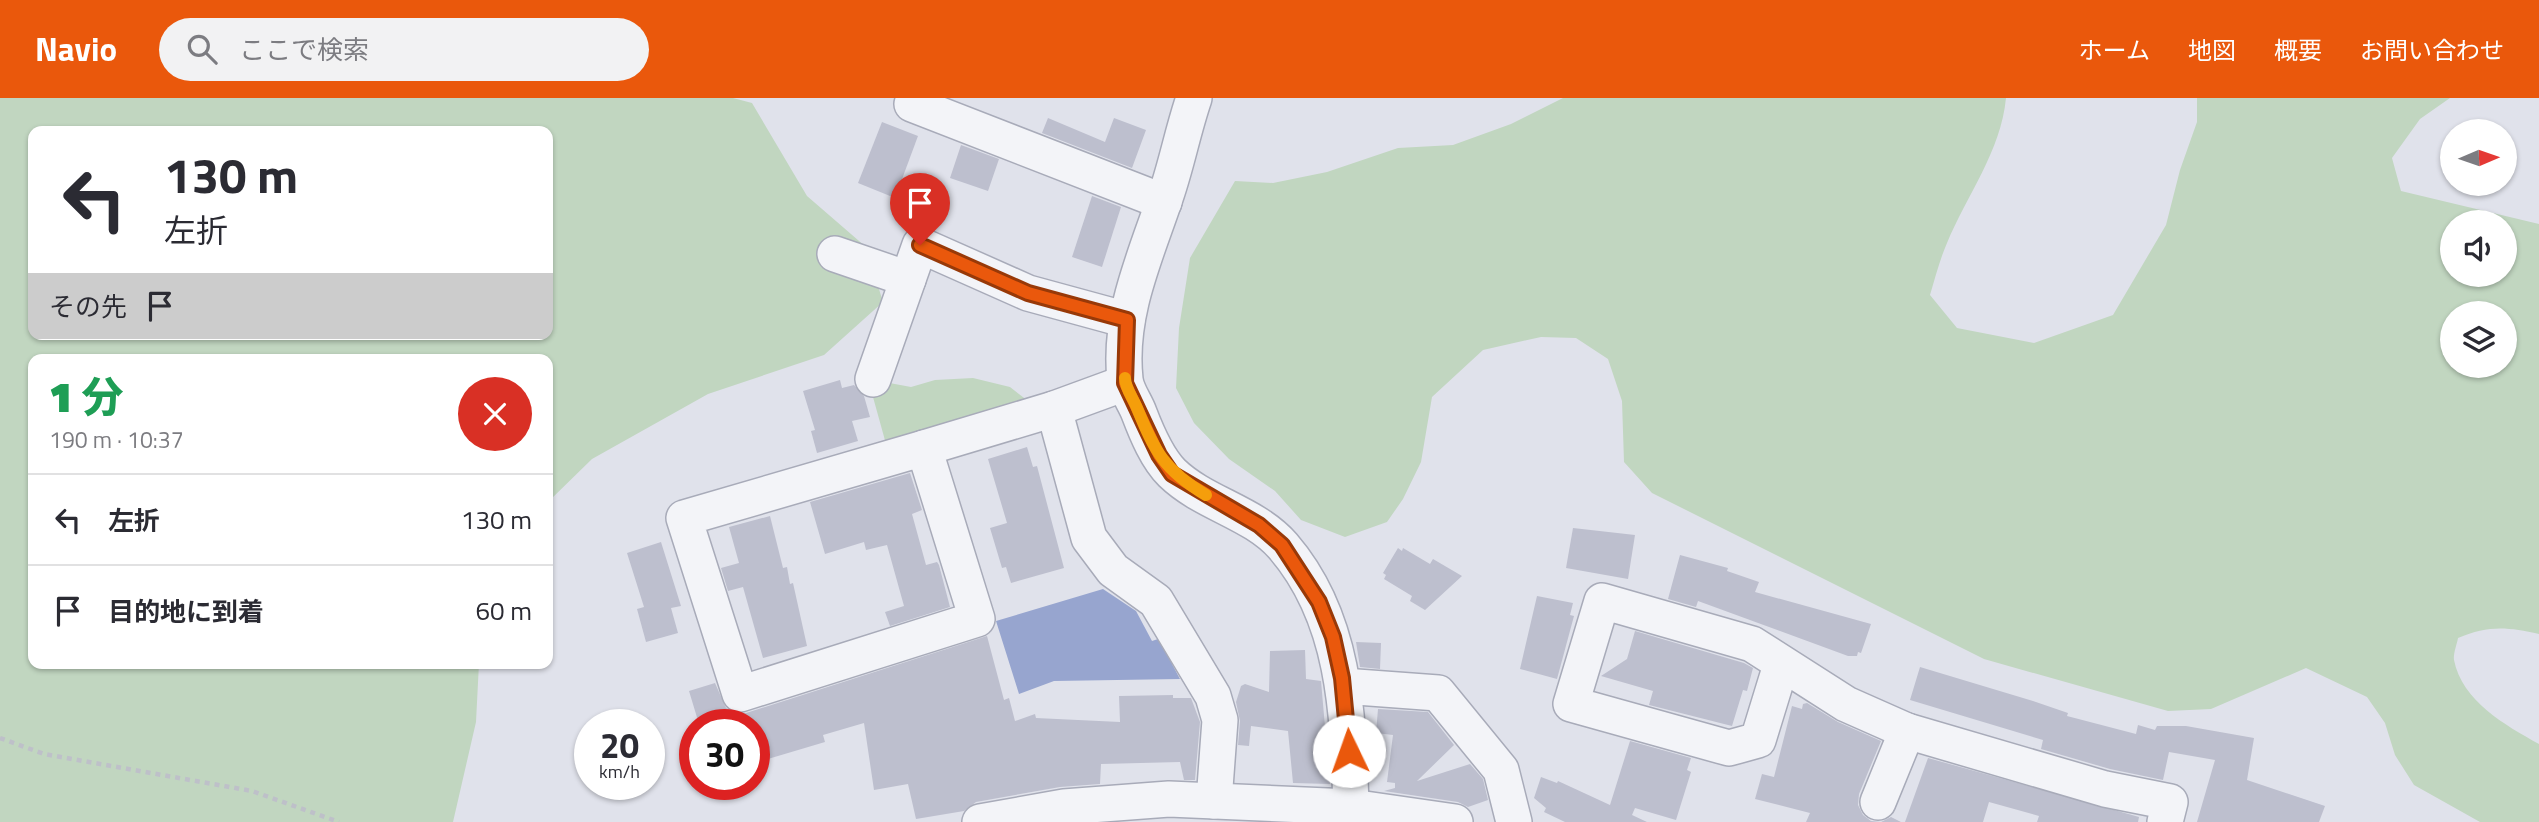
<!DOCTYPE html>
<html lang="ja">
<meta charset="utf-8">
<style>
:root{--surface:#fff;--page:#f2f2f3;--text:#2b2b33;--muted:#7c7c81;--line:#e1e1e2;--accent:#ea580c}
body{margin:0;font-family:"Titillium Web","Noto Sans JP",sans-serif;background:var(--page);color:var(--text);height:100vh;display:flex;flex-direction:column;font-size:26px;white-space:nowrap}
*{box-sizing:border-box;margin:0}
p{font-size:23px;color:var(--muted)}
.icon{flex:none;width:38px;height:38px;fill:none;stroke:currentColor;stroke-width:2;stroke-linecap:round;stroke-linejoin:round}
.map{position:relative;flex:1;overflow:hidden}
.drawer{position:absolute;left:28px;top:256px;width:525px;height:315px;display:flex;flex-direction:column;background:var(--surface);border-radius:14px;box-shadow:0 2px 5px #0004}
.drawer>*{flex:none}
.guide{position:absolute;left:28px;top:28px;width:525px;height:214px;border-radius:14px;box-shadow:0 2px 5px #0004;background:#fff;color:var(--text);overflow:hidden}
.needle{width:46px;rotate:88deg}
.buttons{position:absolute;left:2440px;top:21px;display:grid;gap:14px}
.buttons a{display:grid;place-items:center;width:77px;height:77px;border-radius:50%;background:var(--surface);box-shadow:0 2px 5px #0004;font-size:35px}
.speed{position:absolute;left:574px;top:611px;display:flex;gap:14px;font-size:35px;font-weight:700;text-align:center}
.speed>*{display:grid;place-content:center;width:91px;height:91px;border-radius:50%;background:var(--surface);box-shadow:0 2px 5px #0004;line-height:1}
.speed small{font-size:18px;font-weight:400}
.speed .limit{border:10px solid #d22;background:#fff;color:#111}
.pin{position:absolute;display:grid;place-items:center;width:60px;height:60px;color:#fff;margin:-72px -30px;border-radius:50% 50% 50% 0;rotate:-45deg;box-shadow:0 0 7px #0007}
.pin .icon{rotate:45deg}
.me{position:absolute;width:77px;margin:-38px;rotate:357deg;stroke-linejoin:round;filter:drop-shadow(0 0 5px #0008)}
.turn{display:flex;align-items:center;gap:24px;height:147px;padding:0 21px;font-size:32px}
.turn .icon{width:91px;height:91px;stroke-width:2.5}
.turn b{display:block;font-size:49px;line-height:60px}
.then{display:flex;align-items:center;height:66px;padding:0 21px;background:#0003;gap:14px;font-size:26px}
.round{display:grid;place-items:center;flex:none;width:74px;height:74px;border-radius:37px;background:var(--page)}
.overview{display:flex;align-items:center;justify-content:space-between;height:119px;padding:0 21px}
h1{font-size:42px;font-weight:800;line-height:52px;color:#1e9e55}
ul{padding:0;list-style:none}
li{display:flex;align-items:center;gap:21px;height:91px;padding:0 21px;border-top:2px solid var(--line)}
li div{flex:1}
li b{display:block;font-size:26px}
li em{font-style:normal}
header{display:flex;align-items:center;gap:42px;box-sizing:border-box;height:98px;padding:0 35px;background:var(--accent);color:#fff}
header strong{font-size:33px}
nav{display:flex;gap:38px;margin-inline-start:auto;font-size:24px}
.search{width:490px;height:63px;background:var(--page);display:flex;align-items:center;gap:18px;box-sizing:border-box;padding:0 24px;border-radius:38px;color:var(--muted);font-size:26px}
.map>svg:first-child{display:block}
.green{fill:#c1d6c0;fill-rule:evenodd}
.water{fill:#97a5cf}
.building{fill:#bdbfce}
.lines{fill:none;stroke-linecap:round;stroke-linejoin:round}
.minor-casing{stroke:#a8abb9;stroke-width:38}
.path{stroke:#bec0c9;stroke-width:4.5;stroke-dasharray:5 5;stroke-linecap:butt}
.minor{stroke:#f3f4f8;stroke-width:35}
.route-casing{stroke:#983908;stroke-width:18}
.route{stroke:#ea580c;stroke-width:12}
.slow{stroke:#f59e0b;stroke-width:12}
</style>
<header>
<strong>Navio</strong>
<div class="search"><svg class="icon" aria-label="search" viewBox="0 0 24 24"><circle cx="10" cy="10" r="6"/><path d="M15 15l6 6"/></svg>ここで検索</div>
<nav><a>ホーム</a><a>地図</a><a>概要</a><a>お問い合わせ</a></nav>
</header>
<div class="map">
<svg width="2539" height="724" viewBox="0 0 2539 724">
<rect width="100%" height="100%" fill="#e0e2eb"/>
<!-- green -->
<g class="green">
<path d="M0 0H733L752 5 807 98 866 149 883 204 824 257 708 296 592 361 548 404V261H33V565H479L476 624 453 724H0ZM33 33H548V236H33Z"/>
<path d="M1563 0H2006C2001 53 1967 97 1947 145 1940 161 1935 180 1930 197L1957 230 2034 245 2113 217 2166 127 2180 72 2197 24V0H2450L2420 21 2392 60 2401 93 2539 126V536C2508 529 2488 527 2458 540 2457 546 2453 556 2454 562 2462 603 2505 627 2539 646V724H2480L2414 687 2395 657 2385 625 2367 599 2306 570 2211 611 2168 613 1984 561 1652 395 1624 364 1622 303 1608 261 1576 240 1541 239 1483 252 1432 299 1421 364 1403 401 1387 424 1345 439 1301 422 1275 393 1229 361 1194 325 1176 290 1179 230 1190 160 1235 83 1273 85 1327 74 1398 50 1453 47 1511 26ZM2452 124H2504V177H2452ZM2452 215H2504V268H2452Z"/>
<path d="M973 280 1010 289 1028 303 886 346 868 281 911 289 935 282Z"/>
</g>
<!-- water -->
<path class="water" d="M1103 491 1136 513 1152 543 1164 539 1177 561 1172 566 1180 581 1054 583 1019 596 996 523Z"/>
<!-- building -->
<g class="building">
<path d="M1048 20 1105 44 1114 20 1146 32 1132 70 1042 35Z"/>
<path d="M882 24 918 38 895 100 858 85Z"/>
<path d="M961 47 999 61 988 93 950 80Z"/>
<path d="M1092 98 1121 109 1102 169 1072 159Z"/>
<path d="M840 282 842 290 854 287 864 298 870 319 852 323 858 343 817 355 811 333 815 332 803 293Z"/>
<path d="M1027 349 1033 369 1037 368 1064 470 1011 485 1006 469 1002 470 990 430 1007 425 988 361Z"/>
<path d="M910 375 922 412 912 416 926 467 937 464 939 467 950 509 890 528 885 514 904 508 887 447 866 452 864 444 825 456 810 404Z"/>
<path d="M770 418 783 470 787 469 790 486 793 485 807 548 763 560 743 489 728 493 721 470 739 465 729 429Z"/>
<path d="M1573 430 1635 437 1628 481 1566 470Z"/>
<path d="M661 444 681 508 671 510 678 535 646 544 637 511 644 509 627 455Z"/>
<path d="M1398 450 1402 453 1403 450 1430 466 1433 461 1462 478 1425 512 1410 503 1412 498 1384 481 1386 477 1383 475Z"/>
<path d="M1680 457 1728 470 1727 473 1759 484 1755 494 1871 526 1861 555 1858 554 1857 558H1848L1698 503 1696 509 1668 501Z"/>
<path d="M1537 498 1573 505 1570 517 1574 518 1557 581 1520 571Z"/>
<path d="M1635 533 1744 565 1753 570 1747 593 1743 592 1732 628 1649 607 1653 593 1601 578 1627 561Z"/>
<path d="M987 538 1004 602 1009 600 1015 623 1035 616 1036 620 1120 624 1119 598 1173 597V600H1191L1200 624 1195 682H1184L1180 664 1101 666 1100 686 1060 689 976 704 964 713 916 721 908 686 874 692 864 625 823 637 825 644 754 665V626H699L689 593 715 585 726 610 735 615H746Z"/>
<path d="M1356 544 1381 545 1380 571 1360 569Z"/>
<path d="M1305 552 1306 581 1321 583 1330 686 1293 685 1288 633 1251 628 1249 648 1238 647 1240 623 1236 604 1241 588 1245 586 1269 594 1270 553Z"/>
<path d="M1920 569 2033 603 2068 615 2067 618 2136 636 2138 627 2155 632 2157 628H2186L2254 640 2247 682 2325 708 2319 724H2197L2215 662 2169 654 2163 682 2110 671 2041 651 2043 642 1910 602Z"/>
<path d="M1807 605 1838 624 1881 643 1859 696 1858 707 1863 717 1871 723 1881 724 1891 719 1901 724H1806L1810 715 1755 701 1762 676 1774 679 1792 608 1802 611 1803 606Z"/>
<path d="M1378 611 1428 614 1454 647 1417 683 1470 666 1483 681 1488 702 1468 709 1458 704 1384 693 1395 690V685L1387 684 1393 637 1376 635Z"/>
<path d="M1630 643 1691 660 1687 672 1691 674 1676 722 1635 710 1632 717 1647 724H1565L1544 714 1546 710 1534 700 1541 679 1557 685 1558 683 1610 707Z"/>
<path d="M1928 660 2132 717 2139 719 2138 724H2037L2039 718 1989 704 1983 724H1905Z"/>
</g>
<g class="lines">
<defs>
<g id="minor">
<path d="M914 0 912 6 1164 104"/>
<path d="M1194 0C1183 32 1177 65 1166 97 1146 157 1118 216 1125 281 1126 293 1135 304 1139 315 1147 336 1157 360 1172 375 1204 406 1253 414 1283 448 1346 521 1348 617 1351 709"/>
<path d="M835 156 908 181"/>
<path d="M873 281 920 147 1028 195 1127 222"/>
<path d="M1054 311 1089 440 1113 472 1156 503 1213 598 1220 622 1214 703"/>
<path d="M924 350 977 521 740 596 684 420Z"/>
<path d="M924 350 1054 311 1125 285"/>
<path d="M1781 567 1758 642 1729 650 1571 606 1602 503 1752 546 1846 606 1907 633 2105 691 2170 704 2165 724"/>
<path d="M1343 588 1438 595 1501 672 1514 724"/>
<path d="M1878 704 1907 633"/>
<path d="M980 724 1064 709 1169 701 1351 709 1455 724"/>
</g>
</defs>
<!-- minor casing -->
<use href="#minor" class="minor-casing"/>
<!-- path -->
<path class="path" d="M0 640 44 656 252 693 339 724"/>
<!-- minor -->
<use href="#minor" class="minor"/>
</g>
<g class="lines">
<defs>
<path id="route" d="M920 147 1028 195 1127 222 1125 285 1159 357 1172 376 1259 427 1282 447 1319 504 1333 539 1342 580 1349 653"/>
</defs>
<!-- route casing -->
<use href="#route" class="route-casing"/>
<!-- route -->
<use href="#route" class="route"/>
<!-- slow -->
<path class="slow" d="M1125 280C1125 290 1133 300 1137 310 1155 354 1164 372 1206 397"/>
</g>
</svg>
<div class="buttons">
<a><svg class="needle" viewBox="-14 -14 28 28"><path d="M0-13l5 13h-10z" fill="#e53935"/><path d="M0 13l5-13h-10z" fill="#7c7c81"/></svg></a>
<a><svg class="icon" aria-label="sound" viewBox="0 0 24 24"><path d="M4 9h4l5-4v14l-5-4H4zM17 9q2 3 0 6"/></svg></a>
<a><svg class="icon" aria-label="layers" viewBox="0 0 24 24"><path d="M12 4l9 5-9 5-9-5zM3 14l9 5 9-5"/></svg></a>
</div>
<div class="speed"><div>20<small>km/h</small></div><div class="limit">30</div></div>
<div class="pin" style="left:920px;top:147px;background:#d93025"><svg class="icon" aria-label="arrive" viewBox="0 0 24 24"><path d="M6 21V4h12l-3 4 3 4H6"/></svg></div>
<svg class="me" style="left:1349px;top:653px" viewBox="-20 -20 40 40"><circle r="19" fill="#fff"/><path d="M0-13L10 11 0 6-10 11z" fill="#ea580c"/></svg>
<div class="guide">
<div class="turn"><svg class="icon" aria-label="left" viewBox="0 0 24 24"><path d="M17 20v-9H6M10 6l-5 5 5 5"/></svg><div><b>130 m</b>左折</div></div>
<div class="then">その先<svg class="icon" aria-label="arrive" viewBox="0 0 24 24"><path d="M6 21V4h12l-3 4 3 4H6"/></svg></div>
</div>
<section class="drawer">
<div class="overview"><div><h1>1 分</h1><p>190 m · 10:37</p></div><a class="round" style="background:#d93025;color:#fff"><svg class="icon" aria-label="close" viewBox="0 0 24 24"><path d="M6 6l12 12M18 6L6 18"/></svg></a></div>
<ul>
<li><svg class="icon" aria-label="left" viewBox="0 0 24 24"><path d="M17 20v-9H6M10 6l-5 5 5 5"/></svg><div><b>左折</b></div><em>130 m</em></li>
<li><svg class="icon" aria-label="arrive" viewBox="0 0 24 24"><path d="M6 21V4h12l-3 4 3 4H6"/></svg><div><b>目的地に到着</b></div><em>60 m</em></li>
</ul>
</section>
</div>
